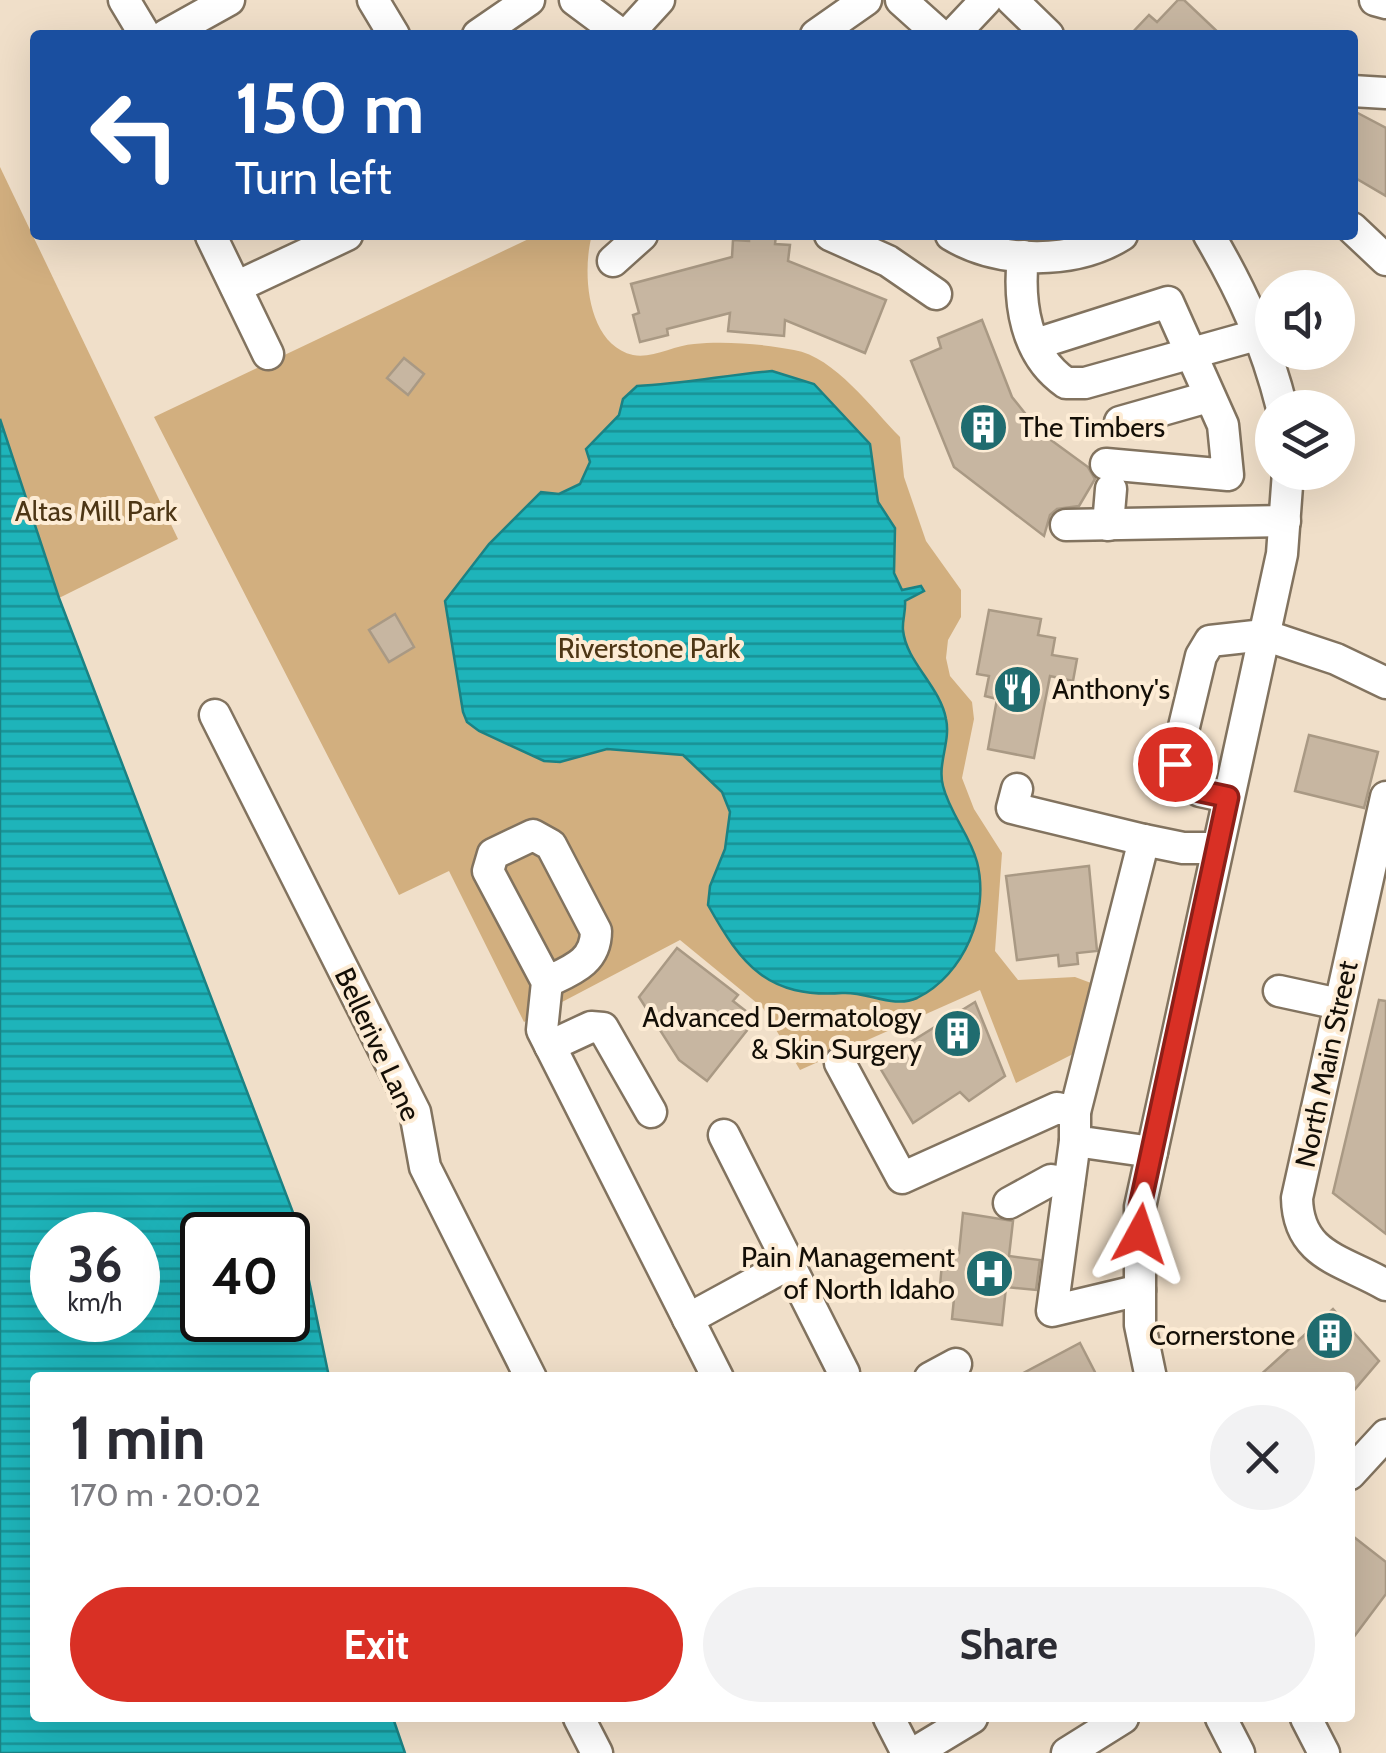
<!DOCTYPE html>
<meta charset="utf-8">
<style>
:root{--surface:#fff;--page:#f2f2f3;--text:#2b2b33;--muted:#7c7c81;--accent:#d93025}
body{margin:0;font-family:Cabin,sans-serif;background:var(--page);color:var(--text);height:100vh;display:flex;flex-direction:column;font-size:38px;white-space:nowrap}
*{box-sizing:border-box;margin:0}
p{font-size:32px;color:var(--muted)}
.icon{flex:none;width:55px;height:55px;fill:none;stroke:currentColor;stroke-width:2;stroke-linecap:round;stroke-linejoin:round}
.map{position:relative;flex:1;overflow:hidden}
.drawer{position:absolute;left:30px;top:1372px;width:1325px;height:350px;display:flex;flex-direction:column;background:var(--surface);border-radius:10px;box-shadow:0 10px 40px #0002}
.drawer>*{flex:none}
.banner{position:absolute;left:30px;top:30px;width:1328px;height:210px;border-radius:10px;box-shadow:0 10px 40px #0002;background:#1a4fa0;color:#fff;overflow:hidden}
.buttons{position:absolute;left:1255px;top:270px;display:grid;gap:20px}
.buttons a{display:grid;place-items:center;width:100px;height:100px;border-radius:50%;background:var(--surface);box-shadow:0 10px 40px #0002;font-size:50px}
.speed{position:absolute;left:30px;top:1212px;display:flex;gap:20px;font-size:50px;font-weight:700;text-align:center}
.speed>*{display:grid;place-content:center;width:130px;height:130px;border-radius:50%;background:var(--surface);box-shadow:0 10px 40px #0002;line-height:1}
.speed small{font-size:25px;font-weight:400}
.speed .limit{border:5px solid #111;border-radius:15px;background:#fff;color:#111}
.pin{position:absolute;display:grid;place-items:center;width:85px;height:85px;color:#fff;margin:-42px;border:5px solid #fff;border-radius:50%;box-shadow:0 2px 10px #0007}
.me{position:absolute;width:110px;margin:-55px;rotate:5deg;stroke-linejoin:round;filter:drop-shadow(0 0 8px #0008)}
.turn{display:flex;align-items:center;gap:35px;height:210px;padding:0 40px;font-size:45px}
.turn .icon{width:130px;height:130px;stroke-width:2.5}
.turn b{display:block;font-size:70px;line-height:85px}
.round{display:grid;place-items:center;flex:none;width:105px;height:105px;border-radius:52px;background:var(--page)}
.headline{display:flex;align-items:center;justify-content:space-between;height:170px;padding:0 40px}
h1{font-size:60px;font-weight:800;line-height:75px}
.button{display:flex;gap:20px;margin-top:auto;padding:20px 40px}
.button a{flex:1;height:115px;border-radius:60px;background:var(--accent);color:#fff;font-size:40px;font-weight:800;line-height:115px;text-align:center}
.button a+a{background:var(--page);color:var(--text)}
.map>svg:first-child{display:block}
.park{fill:#d2af7f}
.water{fill:url(#water-rules);stroke:#1b8284;stroke-width:2.5;fill-rule:evenodd}
.building{fill:#c7b6a1;stroke:#a99984;stroke-width:2.5}
.lines{fill:none;stroke-linecap:round;stroke-linejoin:round}
.minor-casing{stroke:#82735f;stroke-width:35}
.minor{stroke:#fff;stroke-width:30}
.route-casing{stroke:#8d1f18;stroke-width:25}
.route{stroke:#d93025;stroke-width:18}
.labels{text-anchor:middle;stroke-width:8;stroke-linejoin:round;paint-order:stroke}
.poi-label{font-size:28px;fill:#140f07;stroke:#fdecd5;text-anchor:end}
.park-label{font-size:28px;fill:#4d3615;stroke:#fdecd5}
.street-label{font-size:28px;fill:#140f07;stroke:#fdecd5}
</style>
<div class="map">
<svg width="1386" height="1753" viewBox="0 0 1386 1753">
<defs>
<pattern id="water-rules" width="6" height="5" patternUnits="userSpaceOnUse" patternTransform="scale(2.5)"><rect width="6" height="5" fill="#1eb4ba"/><path d="M0 2.5h6" fill="none" stroke="#199195"/></pattern>
</defs>
<rect width="100%" height="100%" fill="#f0dfc9"/>
<!-- park -->
<g class="park">
<path d="M0 167 178 539 59 598 0 419Z"/>
<path d="M537 235H592C582 270 586 344 633 355 652 359 675 345 694 344 724 341 765 344 794 350 835 357 872 409 900 437L904 477 926 541 961 590V617L948 640 946 658 950 676 972 702 974 719 962 778 974 809 1002 853 995 951 1018 980 1075 977 1091 983 1073 1054 1016 1083 980 990 800 1070 763 1008 680 940 524 1022 449 871 399 895 154 417Z"/>
</g>
<!-- water -->
<g class="water">
<path d="M772 371 814 384 870 444 878 502 895 528 894 573 902 590 921 586 924 591 905 601C906 611 902 621 903 630 906 662 940 686 946 719 951 741 937 764 943 786 950 814 970 835 977 862 990 913 964 975 917 998 893 1009 867 991 842 993 768 998 742 966 708 905L710 886 725 849 730 812 722 792 683 755 607 749 560 762 544 761 479 731 467 722 463 712 445 601 489 544 541 492 559 494 580 484 590 462 586 449 619 415 623 399 637 386C683 384 726 375 772 371Z"/>
<path d="M0 419 59 598 297 1223 329 1377 35 1378V1718H393L405 1753H0ZM52 1235H138V1320H52ZM202 1235H288V1320H202Z"/>
</g>
<!-- building -->
<g class="building">
<path d="M1178 0H1184L1221 35H1130L1149 15 1157 22Z"/>
<path d="M1352 110 1386 128V196L1352 176Z"/>
<path d="M749 235H776L775 244 790 245 788 261 886 300 865 353 785 320 784 336 728 331 730 313 667 329 668 335 640 342 633 315 639 313 631 284 732 257 733 240 749 241Z"/>
<path d="M982 320 1012 397 1040 432 1088 467 1095 479 1079 506 1057 509 1050 515 1044 536 954 467 911 361 941 348 938 338Z"/>
<path d="M404 358 424 374 408 395 387 378Z"/>
<path d="M989 610 1041 619 1038 635 1055 638 1052 655 1077 659 1073 681 1050 676 1034 758 988 749 997 699 985 696 989 676 977 674Z"/>
<path d="M395 614 414 647 389 662 369 630Z"/>
<path d="M1309 735 1378 752 1364 808 1295 791Z"/>
<path d="M1089 866 1097 951 1077 953 1078 964 1059 966 1058 955 1017 960 1006 876Z"/>
<path d="M677 948 738 995 733 1001 756 1019 707 1081 679 1060 639 997Z"/>
<path d="M1379 1000 1386 1001V1234L1333 1193Z"/>
<path d="M975 1002 1005 1076 969 1101 960 1092 913 1123 877 1063Z"/>
<path d="M963 1213 1013 1221 1009 1256 1040 1260 1036 1290 1006 1287 1002 1325 952 1319 955 1288 940 1286 943 1251 959 1253Z"/>
<path d="M1333 1309 1379 1361 1350 1395V1378H1257Z"/>
<path d="M1080 1343 1098 1378H1014Z"/>
<path d="M1350 1534 1386 1562V1594L1350 1642Z"/>
</g>
<g class="lines">
<defs>
<g id="minor">
<path d="M124 0 145 35"/>
<path d="M373 0 394 35"/>
<path d="M575 0 622 35"/>
<path d="M901 0 940 35"/>
<path d="M1012 0 1048 35"/>
<path d="M1375 0 1386 3"/>
<path d="M166 35 229 0"/>
<path d="M478 35 529 0"/>
<path d="M627 35 659 0"/>
<path d="M816 35 866 0"/>
<path d="M953 35 986 0"/>
<path d="M1352 91 1386 93"/>
<path d="M1352 228 1386 260"/>
<path d="M830 235 888 261 936 294"/>
<path d="M951 235C999 264 1074 265 1122 235"/>
<path d="M1209 235C1242 291 1266 344 1282 408"/>
<path d="M211 236 268 354"/>
<path d="M1023 256C1018 302 1025 355 1066 383H1085L1260 334"/>
<path d="M613 261 642 235"/>
<path d="M236 287 347 235"/>
<path d="M1036 344 1168 302 1223 425 1228 475 1106 464"/>
<path d="M1120 422 1208 397"/>
<path d="M1066 525 1285 521"/>
<path d="M1108 525 1111 489"/>
<path d="M215 715 415 1112 425 1167 531 1378"/>
<path d="M1017 789 1012 808 1144 840"/>
<path d="M1228 797 1200 791 1177 777 1175 764 1201 656 1210 641 1264 635 1336 659 1386 683"/>
<path d="M1386 797 1297 1198C1298 1256 1343 1260 1386 1285"/>
<path d="M547 982C572 970 596 962 596 931L551 845 533 835 493 854 488 871 547 982 542 1030 718 1378"/>
<path d="M1279 991 1339 1004"/>
<path d="M550 1046 591 1027 603 1028 651 1112"/>
<path d="M840 1063 902 1178 1057 1108 1075 1112"/>
<path d="M724 1135 844 1373"/>
<path d="M1075 1141 1052 1311 1140 1290"/>
<path d="M1152 1152 1075 1141V1112L1144 840 1183 848H1217"/>
<path d="M1009 1203 1051 1180 1069 1183"/>
<path d="M688 1319 789 1264"/>
<path d="M930 1378 956 1364"/>
<path d="M1151 1378 1140 1325V1207L1282 554 1288 472"/>
<path d="M1350 1474 1386 1435"/>
<path d="M579 1718 597 1753"/>
<path d="M889 1718 907 1753"/>
<path d="M1221 1718 1239 1753"/>
<path d="M1306 1718 1324 1753"/>
<path d="M914 1753 972 1718"/>
<path d="M1067 1753 1123 1718"/>
</g>
</defs>
<!-- minor casing -->
<use href="#minor" class="minor-casing"/>
<!-- minor -->
<use href="#minor" class="minor"/>
</g>
<g class="lines">
<defs>
<path id="route" d="M1140 1234V1206L1228 797 1200 791 1177 777 1175 764"/>
</defs>
<!-- route casing -->
<use href="#route" class="route-casing"/>
<!-- route -->
<use href="#route" class="route"/>
</g>
<!-- icons -->
<defs>
<symbol id="building-disc" viewBox="-11 -11 22 22"><circle r="9.5" fill="#206c6f" stroke="#fdecd5"/><path d="M-4-6H4V6H1V3H-1V6H-4ZM-2.5-4.3h1.7v1.8h-1.7ZM.8-4.3h1.7v1.8H.8ZM-2.5-1h1.7V.8h-1.7ZM.8-1h1.7V.8H.8Z" fill="#fff"/></symbol>
<symbol id="restaurant-disc" viewBox="-11 -11 22 22"><circle r="9.5" fill="#206c6f" stroke="#fdecd5"/><path d="M-5-6h1v4h1v-4h1v4h1v-4h1v5L-1.5 .5V6h-2V.5L-5-1ZM5-6V6H3V1.5H1.5Q1.5-4 5-6Z" fill="#fff"/></symbol>
<symbol id="hospital-disc" viewBox="-11 -11 22 22"><circle r="9.5" fill="#206c6f" stroke="#fdecd5"/><path d="M-5-5h3v3.5h4V-5h3V5h-3V1.5h-4V5h-3Z" fill="#fff"/></symbol>
</defs>
<g fill-rule="evenodd">
<use href="#building-disc" x="956" y="400" width="55" height="55"/>
<use href="#restaurant-disc" x="990" y="662" width="55" height="55"/>
<use href="#building-disc" x="930" y="1006" width="55" height="55"/>
<use href="#hospital-disc" x="962" y="1246" width="55" height="55"/>
<use href="#building-disc" x="1302" y="1308" width="55" height="55"/>
</g>
<g class="labels">
<!-- poi labels -->
<g class="poi-label">
<text x="1019" y="437" text-anchor="start">The Timbers</text>
<text x="1052" y="699" text-anchor="start">Anthony's</text>
<text x="922" y="1027">Advanced Dermatology<tspan x="922" dy="32">&amp; Skin Surgery</tspan></text>
<text x="955" y="1267">Pain Management<tspan x="955" dy="32">of North Idaho</tspan></text>
<text x="1295" y="1345">Cornerstone</text>
</g>
<!-- park labels -->
<g class="park-label">
<text x="96" y="521">Altas Mill Park</text>
<text x="649" y="658">Riverstone Park</text>
</g>
<!-- street labels -->
<g class="street-label">
<text transform="translate(378 1044) rotate(65)" y="10">Bellerive Lane</text>
<text transform="translate(1326 1064) rotate(-78)" y="10">North Main Street</text>
</g>
</g>
</svg>
<div class="buttons">
<a><svg class="icon" aria-label="sound" viewBox="0 0 24 24"><path d="M4 9h4l5-4v14l-5-4H4zM17 9q2 3 0 6"/></svg></a>
<a><svg class="icon" aria-label="layers" viewBox="0 0 24 24"><path d="M12 4l9 5-9 5-9-5zM3 14l9 5 9-5"/></svg></a>
</div>
<div class="speed"><div>36<small>km/h</small></div><div class="limit">40</div></div>
<div class="pin" style="left:1175px;top:764px;background:#d93025"><svg class="icon" aria-label="arrive" viewBox="0 0 24 24"><path d="M6 21V4h12l-3 4 3 4H6"/></svg></div>
<svg class="me" style="left:1140px;top:1234px" viewBox="-20 -20 40 40"><path d="M0-17L14 15 0 8-14 15z" fill="#d93025" stroke="#fff" stroke-width="4"/></svg>
<div class="banner">
<div class="turn"><svg class="icon" aria-label="left" viewBox="0 0 24 24"><path d="M17 20v-9H6M10 6l-5 5 5 5"/></svg><div><b>150 m</b>Turn left</div></div>
</div>
<section class="drawer">
<div class="headline"><div><h1>1 min</h1><p>170 m · 20:02</p></div><a class="round"><svg class="icon" aria-label="close" viewBox="0 0 24 24"><path d="M6 6l12 12M18 6L6 18"/></svg></a></div>
<div class="button"><a>Exit</a><a>Share</a></div>
</section>
</div>
